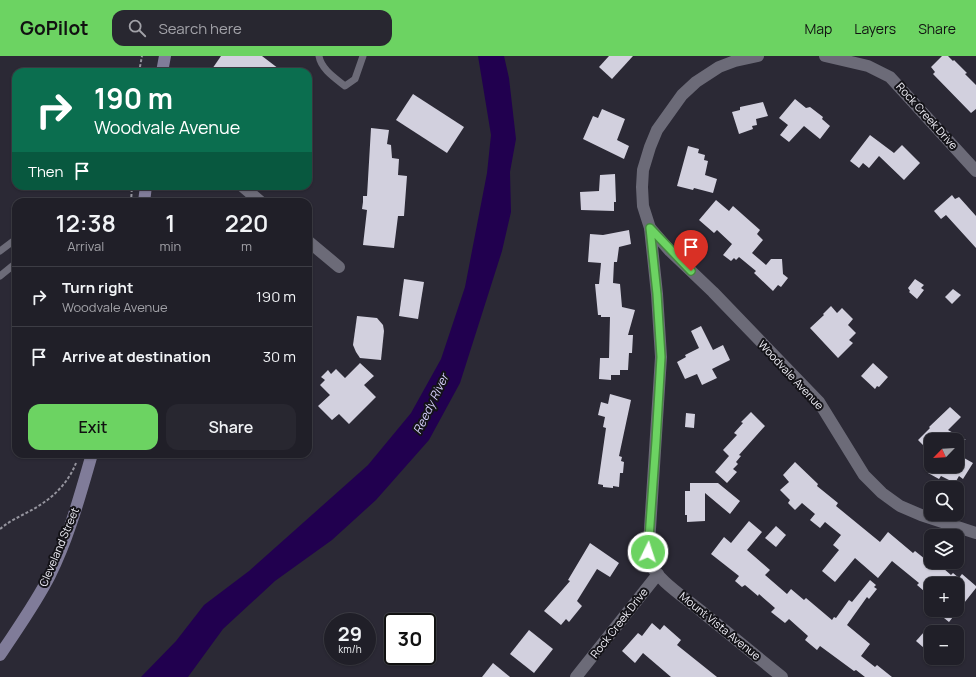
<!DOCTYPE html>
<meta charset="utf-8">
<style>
:root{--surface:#201f28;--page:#282730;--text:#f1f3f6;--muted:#a2a2a8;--line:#3d3d45;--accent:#6cd362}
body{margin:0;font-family:Manrope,sans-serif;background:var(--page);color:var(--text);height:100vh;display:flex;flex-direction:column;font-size:15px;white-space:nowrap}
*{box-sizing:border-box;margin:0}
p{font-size:13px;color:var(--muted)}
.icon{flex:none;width:22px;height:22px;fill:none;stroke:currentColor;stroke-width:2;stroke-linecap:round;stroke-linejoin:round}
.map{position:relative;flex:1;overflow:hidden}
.panel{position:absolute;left:12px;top:142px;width:300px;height:260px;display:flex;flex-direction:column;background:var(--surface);border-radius:12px;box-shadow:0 1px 3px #0004,0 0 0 1px var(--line)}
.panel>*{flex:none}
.guide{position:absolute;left:12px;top:12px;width:300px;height:122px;border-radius:12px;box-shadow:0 1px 3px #0004,0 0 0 1px var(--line);background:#0b6e4f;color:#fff;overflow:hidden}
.needle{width:26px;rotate:245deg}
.controls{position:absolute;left:924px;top:377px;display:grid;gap:8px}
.controls a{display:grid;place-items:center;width:40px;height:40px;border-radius:8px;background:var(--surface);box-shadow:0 1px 3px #0004,0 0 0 1px var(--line);font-size:20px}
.speed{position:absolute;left:324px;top:557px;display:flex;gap:8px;font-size:20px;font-weight:700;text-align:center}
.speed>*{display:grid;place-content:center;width:52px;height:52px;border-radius:50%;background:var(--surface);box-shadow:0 1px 3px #0004,0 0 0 1px var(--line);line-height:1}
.speed small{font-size:10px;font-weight:400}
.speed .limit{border:2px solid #111;border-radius:6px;background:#fff;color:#111}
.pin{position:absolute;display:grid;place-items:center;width:34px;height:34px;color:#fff;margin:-41px -17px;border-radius:50% 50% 50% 0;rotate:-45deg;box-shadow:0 0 4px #0007}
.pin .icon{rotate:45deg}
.me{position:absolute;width:44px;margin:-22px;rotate:4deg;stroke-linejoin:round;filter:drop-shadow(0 0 3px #0008)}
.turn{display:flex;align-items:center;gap:14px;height:84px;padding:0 16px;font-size:18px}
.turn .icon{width:52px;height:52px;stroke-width:2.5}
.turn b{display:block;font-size:28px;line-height:34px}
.then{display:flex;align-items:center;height:38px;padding:0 16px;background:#0003;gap:8px;font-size:15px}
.eta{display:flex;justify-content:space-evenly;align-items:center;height:68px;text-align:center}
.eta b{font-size:24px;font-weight:600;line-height:28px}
.action{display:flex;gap:8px;margin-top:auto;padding:8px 16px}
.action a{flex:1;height:46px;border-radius:12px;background:var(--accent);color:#111;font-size:16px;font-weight:600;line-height:46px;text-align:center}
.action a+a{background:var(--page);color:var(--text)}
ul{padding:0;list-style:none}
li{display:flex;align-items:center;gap:12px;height:60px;padding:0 16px;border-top:1px solid var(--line)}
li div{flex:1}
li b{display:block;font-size:15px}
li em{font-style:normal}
header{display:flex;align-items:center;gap:24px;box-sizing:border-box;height:56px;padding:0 20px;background:var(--accent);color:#111}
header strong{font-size:19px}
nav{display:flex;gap:22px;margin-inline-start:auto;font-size:14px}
.search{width:280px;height:36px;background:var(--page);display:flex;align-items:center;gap:10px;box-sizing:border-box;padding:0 14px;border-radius:12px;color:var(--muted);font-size:15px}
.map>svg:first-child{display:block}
.water{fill:#21004f}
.building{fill:#d2d0de}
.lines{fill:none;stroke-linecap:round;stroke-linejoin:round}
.path{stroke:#95949e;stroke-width:2;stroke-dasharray:3 2;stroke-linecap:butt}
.lane{stroke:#6c6b78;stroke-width:7}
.street{stroke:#6c6b78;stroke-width:12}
.secondary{stroke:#807c99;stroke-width:12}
.route-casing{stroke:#468940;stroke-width:10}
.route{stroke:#6cd362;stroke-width:7}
.labels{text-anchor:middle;stroke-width:4;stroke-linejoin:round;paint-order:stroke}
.street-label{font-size:11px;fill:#f1f0f8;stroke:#141318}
.water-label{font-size:12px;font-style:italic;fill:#d6cffc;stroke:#141318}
</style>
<header>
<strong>GoPilot</strong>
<div class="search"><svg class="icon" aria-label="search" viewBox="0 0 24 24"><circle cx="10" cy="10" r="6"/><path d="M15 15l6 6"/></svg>Search here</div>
<nav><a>Map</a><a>Layers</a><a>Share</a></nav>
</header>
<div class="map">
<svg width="976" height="621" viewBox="0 0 976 621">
<rect width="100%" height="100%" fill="#2b2935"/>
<!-- water -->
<path class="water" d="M478 0H504L509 22 516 83 510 116 511 156 502 195 460 327 429 384 376 444 332 484 275 525 223 573 188 621H141L176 585 204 549 249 515 368 409 411 357 441 303 465 231 487 117 491 79Z"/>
<!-- building -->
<g class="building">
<path d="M221 0H262L283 16H210Z"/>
<path d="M609 0H633L612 23 599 11Z"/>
<path d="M942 0H948L953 5 954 4 967 17 965 18 976 29V53L971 57 933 18 935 16 931 11Z"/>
<path d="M413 38 464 71 447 97 396 64Z"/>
<path d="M795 43 806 52 810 51 823 61 822 63 830 70 820 83 804 70 789 86 780 79 788 69 779 62Z"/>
<path d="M763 46 768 60 756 63 757 69 752 70 753 73 739 78 732 56 740 54V51Z"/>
<path d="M602 53 625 63 617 84 629 90 624 103 583 83 593 60 598 62Z"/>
<path d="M371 72 389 74 387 88 391 89 392 102 399 103 398 119 407 120 404 160H398L394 192 363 189 367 154 362 153 363 146V140H367Z"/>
<path d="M870 79 894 97 902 89 920 107 904 124 879 100 869 112 863 107 859 112 850 105Z"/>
<path d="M688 90 699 93 698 97 705 99 704 104 708 105 705 119 717 123 713 137 694 132 693 134 677 130Z"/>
<path d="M615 118 616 146H614V155L581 154 580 136 599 135 600 119Z"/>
<path d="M952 139 955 143 959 141 976 160V192L946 159 941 163 934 155Z"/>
<path d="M716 144 729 155 733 150 760 174 757 178 763 184 752 197 766 209 771 203H782L783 218 788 222 781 231 778 229 773 235 754 217 756 215 739 201 736 204 734 202 731 205 723 199 732 188 717 174 714 177 699 164Z"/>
<path d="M629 174 631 188 619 191 617 206H614L613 227 620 228 622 251 635 254 628 279H633L632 297H629L628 314H620V319H611V324L599 323 600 302H609L610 261H601V259H598L595 228H599L601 207 588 206 590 178 603 179Z"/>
<path d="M404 223 424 226 418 263 399 260Z"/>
<path d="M915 223 924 229 921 232 924 234 917 243 909 236 910 235 908 232Z"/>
<path d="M953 233 961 239 952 248 945 241Z"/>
<path d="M831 250 837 257 842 252 853 263 848 269 856 277 849 284 853 287 838 302 810 272 824 259 823 258Z"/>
<path d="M357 260 377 262 383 269 384 275 381 304 360 302 356 296 353 289Z"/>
<path d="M701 270 713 294 723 289 730 304 712 313 717 322 702 329 697 318 685 323 677 306 686 301 685 299 699 292 691 275Z"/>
<path d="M360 307 374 320 364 329 376 341 349 368 339 358 332 364 318 350 330 339 320 329 325 324 321 321 328 314 331 318 336 313 345 322Z"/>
<path d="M873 307 888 321 879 331 877 330 875 333 861 320Z"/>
<path d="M610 338 631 344 619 400 622 401 621 405 624 406 623 417H620L619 431 613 430V432L603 431V429L598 428 606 372 603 371 605 361 598 359 601 346 608 348Z"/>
<path d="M950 351 961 361 948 374 966 384H931V397L918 384 930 372 929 371Z"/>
<path d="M751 356 765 370 739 399 741 400 736 406 738 408 733 413 737 416 727 427 715 416 729 400 723 394 737 379 734 377 743 367 741 366Z"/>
<path d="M686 357 695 358 694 372 685 371Z"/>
<path d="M957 398 973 407 963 423 959 420 955 427 941 420 939 423 928 417 930 414 924 410H957Z"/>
<path d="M795 406 818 428 817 430 838 447 836 450 880 486 888 476 913 497 915 495 925 503 928 499 931 502V506H936L951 519 953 517 959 522 962 518 976 530V532L949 566 934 554H957V528H930L924 535 917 529 919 527 892 505 878 522 855 502 835 526 822 515 839 494 833 489 841 479 825 466 820 472 810 464 815 458 802 447 795 454 788 447 790 444 780 434 789 426 783 419Z"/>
<path d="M690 427H718L740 445 730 458 705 437V465L687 466V459H685V435H690Z"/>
<path d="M749 465 762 476 747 494 770 514 765 519 787 538 791 533 804 544 806 542 832 564 834 561 836 562 849 544 852 546 870 524 876 529 874 531 877 533 869 543 867 541 847 569 870 588 861 600 875 611 877 609 892 621H865L856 614 854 615 820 590 817 594 805 584 808 580 789 563 785 567 771 556 775 552 759 538 758 540 745 529 742 531 735 525 739 520 711 498 724 481 731 487Z"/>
<path d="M776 470 786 479 776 491 765 482Z"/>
<path d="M590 487 619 507 610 521 597 513 577 545 582 550 569 566 566 563 561 569 544 555 570 525 568 524Z"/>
<path d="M652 567 660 574 664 569 681 584 677 589 717 621H671L643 597 635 607 622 595 638 577 642 580Z"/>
<path d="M529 574 553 593 534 617 510 598Z"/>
<path d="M924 576 931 583V585L924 592 916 585Z"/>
<path d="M493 607 510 621H482Z"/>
</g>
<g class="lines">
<!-- path -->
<g class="path">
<path d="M139 16 142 0"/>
<path d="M131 146 132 130"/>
<path d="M0 473C13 462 29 457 43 447 57 438 70 423 76 407"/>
</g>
<!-- lane -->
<g class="lane">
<path d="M319 0C321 13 335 22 345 30L355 23 363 0"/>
<path d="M0 195 16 183"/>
<path d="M0 220 16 207"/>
</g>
<!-- street -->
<g class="street">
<path d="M758 0 735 5 719 11 696 26 682 39 657 74 650 91 643 114 642 131 643 150 650 172 657 238 661 301 648 504C656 523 684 541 701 555 728 577 755 599 782 621"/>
<path d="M825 0 868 10 890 21 976 115"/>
<path d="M242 130 261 146"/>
<path d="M650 172 670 195 713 236 819 346 864 419 882 437 900 450 921 459 976 477"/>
<path d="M308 185 339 211"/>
<path d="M576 621 658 518"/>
</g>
<!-- secondary -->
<g class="secondary">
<path d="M162 16 165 0"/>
<path d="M144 146 146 130"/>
<path d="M0 599C17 573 36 547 50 519 69 481 80 439 92 398"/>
</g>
</g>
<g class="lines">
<defs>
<path id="route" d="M648 496 656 385 661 301 657 238 650 172 691 215"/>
</defs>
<!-- route casing -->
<use href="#route" class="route-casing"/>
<!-- route -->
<use href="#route" class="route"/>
</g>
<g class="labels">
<!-- street labels -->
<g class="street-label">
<text transform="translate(927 60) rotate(48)" y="4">Rock Creek Drive</text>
<text transform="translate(791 319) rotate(47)" y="4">Woodvale Avenue</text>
<text transform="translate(59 491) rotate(-67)" y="4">Cleveland Street</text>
<text transform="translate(619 567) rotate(-52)" y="4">Rock Creek Drive</text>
<text transform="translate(720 570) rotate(39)" y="4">Mount Vista Avenue</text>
</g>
<!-- water labels -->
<g class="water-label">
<text transform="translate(431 348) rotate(-64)" y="4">Reedy River</text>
</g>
</g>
</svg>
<div class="controls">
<a><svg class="needle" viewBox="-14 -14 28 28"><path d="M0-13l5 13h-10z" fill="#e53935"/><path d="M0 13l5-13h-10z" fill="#a2a2a8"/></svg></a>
<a><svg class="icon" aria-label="search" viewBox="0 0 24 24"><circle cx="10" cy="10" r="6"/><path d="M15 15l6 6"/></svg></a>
<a><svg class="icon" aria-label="layers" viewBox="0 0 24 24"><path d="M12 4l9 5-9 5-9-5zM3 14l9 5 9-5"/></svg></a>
<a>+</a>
<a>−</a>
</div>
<div class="speed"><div>29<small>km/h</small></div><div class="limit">30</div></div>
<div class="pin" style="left:691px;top:215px;background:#d93025"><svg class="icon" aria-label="arrive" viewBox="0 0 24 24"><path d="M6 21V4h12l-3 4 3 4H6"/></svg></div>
<svg class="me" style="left:648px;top:496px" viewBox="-20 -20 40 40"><circle r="17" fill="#6cd362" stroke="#fff" stroke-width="3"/><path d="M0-11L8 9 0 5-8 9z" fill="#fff"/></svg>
<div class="guide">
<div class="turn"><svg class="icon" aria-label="right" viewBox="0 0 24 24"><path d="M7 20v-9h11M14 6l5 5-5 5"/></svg><div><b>190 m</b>Woodvale Avenue</div></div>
<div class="then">Then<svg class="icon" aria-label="arrive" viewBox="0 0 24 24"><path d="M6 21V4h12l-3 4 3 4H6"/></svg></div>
</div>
<section class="panel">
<div class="eta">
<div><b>12:38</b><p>Arrival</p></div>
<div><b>1</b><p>min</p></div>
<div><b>220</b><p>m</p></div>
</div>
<ul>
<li><svg class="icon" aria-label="right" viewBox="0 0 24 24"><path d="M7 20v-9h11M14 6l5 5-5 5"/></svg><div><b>Turn right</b><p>Woodvale Avenue</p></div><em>190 m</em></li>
<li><svg class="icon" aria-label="arrive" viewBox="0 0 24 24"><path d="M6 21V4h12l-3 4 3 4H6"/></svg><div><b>Arrive at destination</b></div><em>30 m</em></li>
</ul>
<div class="action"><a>Exit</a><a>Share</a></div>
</section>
</div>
